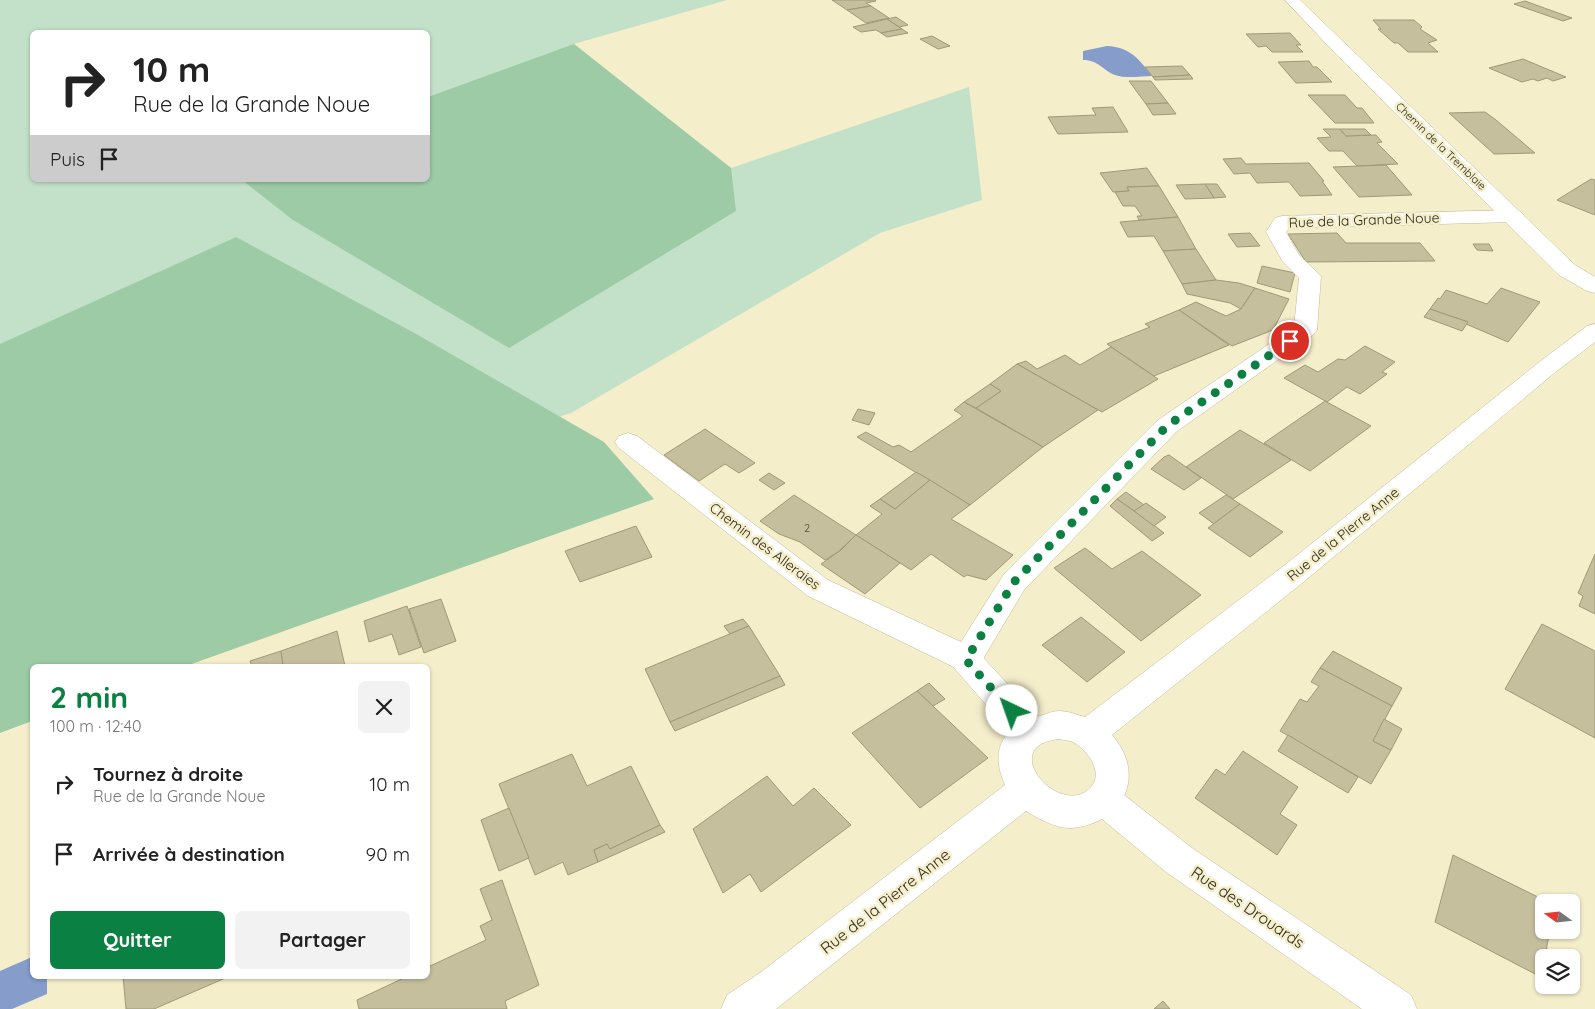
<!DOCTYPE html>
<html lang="fr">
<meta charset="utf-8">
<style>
:root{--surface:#fff;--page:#f2f2f2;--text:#222;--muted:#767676;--accent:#0b8043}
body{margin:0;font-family:Quicksand,sans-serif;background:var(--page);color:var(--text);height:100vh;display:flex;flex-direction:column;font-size:19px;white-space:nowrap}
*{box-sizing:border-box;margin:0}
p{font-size:16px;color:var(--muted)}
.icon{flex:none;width:28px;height:28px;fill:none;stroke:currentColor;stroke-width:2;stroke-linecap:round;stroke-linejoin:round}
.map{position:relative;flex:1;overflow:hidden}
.sheet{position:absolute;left:30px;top:664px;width:400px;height:315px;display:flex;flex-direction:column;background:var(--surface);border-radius:8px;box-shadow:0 1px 4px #0004}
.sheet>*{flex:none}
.hud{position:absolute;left:30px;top:30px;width:400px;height:152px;border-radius:8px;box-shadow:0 1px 4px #0004;background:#fff;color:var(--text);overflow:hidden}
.needle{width:32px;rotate:285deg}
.tools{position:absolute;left:1535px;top:894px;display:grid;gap:10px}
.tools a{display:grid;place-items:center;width:45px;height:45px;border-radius:8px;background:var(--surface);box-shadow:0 1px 4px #0004;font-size:25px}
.pin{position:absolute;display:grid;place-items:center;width:42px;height:42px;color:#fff;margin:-21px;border:2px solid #fff;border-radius:50%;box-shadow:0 1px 5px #0007}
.me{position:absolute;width:55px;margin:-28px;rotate:318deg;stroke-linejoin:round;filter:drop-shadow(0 0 4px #0008)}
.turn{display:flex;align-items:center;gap:18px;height:105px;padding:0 20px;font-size:22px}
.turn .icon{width:65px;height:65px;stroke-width:2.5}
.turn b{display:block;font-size:35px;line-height:42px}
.then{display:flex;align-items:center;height:48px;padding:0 20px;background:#0003;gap:10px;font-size:19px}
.round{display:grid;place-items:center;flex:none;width:52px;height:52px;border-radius:8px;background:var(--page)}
.head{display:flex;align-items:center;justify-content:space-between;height:85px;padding:0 20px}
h1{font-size:30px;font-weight:800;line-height:38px;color:var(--accent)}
.button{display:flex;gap:10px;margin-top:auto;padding:10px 20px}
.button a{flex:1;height:58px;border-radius:8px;background:var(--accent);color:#fff;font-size:20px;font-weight:800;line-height:58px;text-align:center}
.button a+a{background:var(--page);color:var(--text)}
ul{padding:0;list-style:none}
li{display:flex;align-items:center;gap:15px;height:70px;padding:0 20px}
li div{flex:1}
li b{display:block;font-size:19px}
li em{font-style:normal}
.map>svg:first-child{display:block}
.green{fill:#c2e1c8;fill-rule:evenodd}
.forest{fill:#9ccba6}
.water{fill:#869cca}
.building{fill:#c6bf9e;stroke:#9f9978}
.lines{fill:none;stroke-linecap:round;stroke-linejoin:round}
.service-casing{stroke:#c1bb99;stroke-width:1}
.minor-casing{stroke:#c1bb99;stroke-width:1}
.tertiary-casing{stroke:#c1bb99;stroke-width:1}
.service{fill:#fff;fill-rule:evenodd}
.minor{fill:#fff;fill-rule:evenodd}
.tertiary{fill:#fff;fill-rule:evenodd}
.route{stroke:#0b8043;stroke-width:9;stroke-dasharray:0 16.2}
.labels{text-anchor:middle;stroke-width:5;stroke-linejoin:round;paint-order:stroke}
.far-street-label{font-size:11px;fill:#2b291c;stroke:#f5eecb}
.number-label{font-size:11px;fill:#524e3c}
.street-label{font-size:14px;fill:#2b291c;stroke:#f5eecb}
.near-street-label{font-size:16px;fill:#2b291c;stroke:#f5eecb}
</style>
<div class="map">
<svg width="1595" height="1009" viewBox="0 0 1595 1009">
<rect width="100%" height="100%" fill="#f5eecb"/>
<!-- green -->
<path class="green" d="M0 0H727L574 44 731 168 969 87 982 200 880 233 571 413 0 592ZM32 32H428V180H32Z"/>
<!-- forest -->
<g class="forest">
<path d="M574 44 731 168 736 211 509 348 293 220 242 180H428V97Z"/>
<path d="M236 237 418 335 604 442 654 499 186 666H32V721L0 733V344Z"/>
</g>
<!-- water -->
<g class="water">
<path d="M1107 46C1130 47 1139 59 1152 76 1141 76 1127 79 1115 75 1102 70 1099 60 1083 60V51Z"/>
<path d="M32 957V976H47V994L12 1009H0V971Z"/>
</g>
<!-- building -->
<g class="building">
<path d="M832 0H875L876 1 866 3 871 6 847 10Z"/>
<path d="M1525 1 1572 18 1563 21 1514 4Z"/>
<path d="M871 6 889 18 866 23 847 10Z"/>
<path d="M896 17 908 25 899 27 887 19Z"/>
<path d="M887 19 902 29 881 33 876 30 861 32 853 27Z"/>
<path d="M1373 20H1414L1422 27 1420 29 1437 40 1428 43 1438 52H1408L1398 43H1394L1378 29H1381Z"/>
<path d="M902 29 908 33 887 37 881 33Z"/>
<path d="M1290 33 1301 45H1296L1303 52H1272L1266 46 1258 47 1246 34Z"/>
<path d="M932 36 950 46 938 49 920 39Z"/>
<path d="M1523 59 1566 77 1553 81 1547 78 1538 81 1533 79 1522 82 1489 68Z"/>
<path d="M1309 61 1313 67H1317L1332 82 1296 83 1278 62Z"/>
<path d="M1182 66 1190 75 1153 77 1145 67Z"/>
<path d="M1190 75 1193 79 1155 80 1153 77Z"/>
<path d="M1129 81H1151L1168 103 1146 104Z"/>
<path d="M1308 95H1345L1357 108H1362L1374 123H1335Z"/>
<path d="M1168 103 1176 114 1153 115 1146 104Z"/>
<path d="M1113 107 1128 132 1058 134 1048 117 1096 115 1092 108Z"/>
<path d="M1485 112 1496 120 1535 153 1494 154 1449 113Z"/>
<path d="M1323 129H1340L1346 136 1376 135 1382 142 1377 143 1398 164 1357 166 1343 151H1329L1317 138 1331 137Z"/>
<path d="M1340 129H1365L1371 135 1346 136Z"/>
<path d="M1241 158 1246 164 1309 163 1324 181H1322L1332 195 1300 196 1289 182 1257 183 1250 173 1234 174 1223 159Z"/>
<path d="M1386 165 1412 195 1359 197 1333 167Z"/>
<path d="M1147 168 1159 186 1127 187 1129 191 1113 192 1100 173Z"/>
<path d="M1591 179 1595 180V215L1557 200Z"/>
<path d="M1205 184H1217L1226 197 1214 198Z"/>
<path d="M1205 184 1214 198 1185 199 1176 185Z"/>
<path d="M1159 186 1178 217 1139 220 1137 216H1142L1135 206H1123L1115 192 1129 191 1127 187Z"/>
<path d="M1178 217 1196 249 1163 251 1154 236 1128 237 1120 222Z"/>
<path d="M1250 233 1260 246 1237 247 1228 234Z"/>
<path d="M1337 233 1346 243H1420L1435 261 1306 262 1288 234Z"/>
<path d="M1473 244H1489L1493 251 1477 250Z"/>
<path d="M1196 249 1216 280 1182 284 1163 251Z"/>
<path d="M1262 266 1295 273 1290 292 1257 283Z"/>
<path d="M1216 280 1239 283 1255 288 1241 309 1230 303 1187 294 1182 284Z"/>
<path d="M1255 288 1289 299 1273 330 1232 346 1179 310 1196 302 1226 316 1241 309Z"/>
<path d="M1501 288 1540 302 1508 342 1466 324 1468 322 1430 309 1438 298 1440 299 1446 290 1487 304Z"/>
<path d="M1430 309 1468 322 1462 331 1424 317Z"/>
<path d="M1179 310 1229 345 1154 376 1107 344 1150 327 1145 324Z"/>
<path d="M1365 346 1395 362 1382 372 1387 374 1360 394 1347 387 1327 402 1284 378 1305 365 1318 372 1338 359 1345 360Z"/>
<path d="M1111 347 1158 379 1102 412 1017 364 1026 361 1037 369 1065 355 1080 365Z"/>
<path d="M1017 364 1098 410 1043 447 976 408 1001 391 990 384Z"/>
<path d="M990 384 1001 391 976 408 964 402Z"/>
<path d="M1325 401 1371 426 1310 471 1264 443Z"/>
<path d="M964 402 1043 447 970 505 857 437 866 432 893 447 899 445 911 452 963 416 954 410Z"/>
<path d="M858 409 875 413 869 425 852 420Z"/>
<path d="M705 429 755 463 739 473 725 464 699 481 664 455Z"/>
<path d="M1240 430 1291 460 1233 499 1186 467Z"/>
<path d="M1169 455 1186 467 1201 478 1184 490 1151 469 1164 457Z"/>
<path d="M916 472 930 480 895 509 880 499Z"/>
<path d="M769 473 785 483 774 490 759 480Z"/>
<path d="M930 480 970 505 951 519 1013 555 986 580 967 575 964 577 931 554 911 570 856 535 882 514 870 506 880 499 895 509Z"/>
<path d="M1126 492 1144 505 1134 511 1117 499Z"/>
<path d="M794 495 856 535 838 552 825 560 800 542 779 534 760 521Z"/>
<path d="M1226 495 1240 504 1214 524 1199 513Z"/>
<path d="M1117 499 1155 526 1164 533 1152 541 1110 506Z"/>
<path d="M1146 503 1166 517 1154 526 1134 511Z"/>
<path d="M1240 504 1283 532 1250 557 1208 528Z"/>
<path d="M636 526 652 557 580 582 565 551Z"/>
<path d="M856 535 900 563 865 594 821 564 841 550Z"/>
<path d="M1085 548 1112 569 1142 551 1201 595 1141 641 1054 568Z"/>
<path d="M1595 554V614L1579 606 1583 596 1578 593Z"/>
<path d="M441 599 456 641 424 653 409 609Z"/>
<path d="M407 606 421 647 399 655 392 634 369 642 364 621Z"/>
<path d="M1081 617 1125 652 1087 682 1042 645Z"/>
<path d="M743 619 749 626 730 634 724 626Z"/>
<path d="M1542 624 1595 651V738L1505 689Z"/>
<path d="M749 626 780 676 670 722 645 669Z"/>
<path d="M337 631 345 666H283L281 651Z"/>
<path d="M281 651 283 666H252L250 661Z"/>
<path d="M1333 651 1402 688 1392 706 1320 668Z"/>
<path d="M1320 668 1392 706 1373 741 1391 750 1371 784 1280 731 1300 699 1307 702 1319 686 1311 682Z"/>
<path d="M780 676 785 685 675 731 670 722Z"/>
<path d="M929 683 945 699 933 706 917 691Z"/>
<path d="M917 691 988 758 920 808 852 733Z"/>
<path d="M1384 719 1402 729 1391 750 1373 741Z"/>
<path d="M1288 735 1358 777 1348 793 1278 751Z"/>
<path d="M1243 751 1298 787 1280 814 1297 825 1277 855 1195 798 1216 769 1225 775Z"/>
<path d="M572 754 587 786 631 766 660 825 610 849 607 844 594 850 598 862 568 875 563 862 535 875 499 784Z"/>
<path d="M767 776 793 806 814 788 851 825 761 892 750 874 723 893 693 829Z"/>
<path d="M509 808 529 858 499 871 481 820Z"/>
<path d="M660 825 665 832 598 862 594 850 607 844 610 849Z"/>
<path d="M1453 855 1548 902H1544V930H1550L1541 977 1435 922Z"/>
<path d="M502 880 539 985 505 1001 507 1009H359L357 1000 408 976H428V967L486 940 480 926 492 920 480 889Z"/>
<path d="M123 976H230L154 1009H126Z"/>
<path d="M1163 1001 1170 1009H1154Z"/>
</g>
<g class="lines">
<defs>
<path id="service" d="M1514 210 1521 212 1524 216 1521 220 1514 222 1289 228 1286 232 1299 255 1321 276 1317 330 1313 335 1176 432 1024 590 977 669 966 673 808 596 619 448 615 442 619 436 628 433 637 436 828 580 961 642 1004 574 1158 420 1294 327 1299 278 1283 262 1266 232 1275 218 1282 216Z"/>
<g id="minor">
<path d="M1285 0H1300L1575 265 1595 277V293L1587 291 1559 275 1334 52Z"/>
<path d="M966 647 977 651 1042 721 1047 731 1042 741 1030 745 1018 741 955 669 950 660 955 651Z"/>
<path d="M1103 783 1115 788 1192 848 1411 995 1417 1009H1362L1166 872 1091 810 1085 799 1091 788Z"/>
</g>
<path id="tertiary" d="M1595 324V342L1558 370 1301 584 1112 735C1147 775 1124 823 1072 828 1057 829 1039 819 1026 811L776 1009H721L727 995 761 972 1005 785C989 749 1003 726 1040 716 1046 714 1053 711 1059 711 1068 711 1077 715 1085 717L1281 568 1542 360 1587 326ZM1058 739C1062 740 1066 740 1070 741 1085 746 1105 772 1091 787 1064 817 1008 760 1043 743 1047 741 1053 740 1058 739Z"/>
</defs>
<!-- service casing -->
<use href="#service" class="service-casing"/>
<!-- minor casing -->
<use href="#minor" class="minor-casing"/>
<!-- tertiary casing -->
<use href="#tertiary" class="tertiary-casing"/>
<!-- service -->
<use href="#service" class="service"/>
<!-- minor -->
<use href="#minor" class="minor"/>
<!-- tertiary -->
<use href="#tertiary" class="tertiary"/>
</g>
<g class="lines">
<!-- route -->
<path class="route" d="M1012 711 966 660 1014 582 1167 426 1290 341"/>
</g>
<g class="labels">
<!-- far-street labels -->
<g class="far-street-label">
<text transform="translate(1441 146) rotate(44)" y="4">Chemin de la Tremblaie</text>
</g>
<!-- number labels -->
<g class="number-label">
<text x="807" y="532">2</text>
</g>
<!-- street labels -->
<g class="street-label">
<text transform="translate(1364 220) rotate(-2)" y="5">Rue de la Grande Noue</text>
<text transform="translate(1343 534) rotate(-39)" y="5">Rue de la Pierre Anne</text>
<text transform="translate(765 546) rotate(37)" y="5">Chemin des Alleraies</text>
</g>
<!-- near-street labels -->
<g class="near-street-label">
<text transform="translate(885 901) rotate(-38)" y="6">Rue de la Pierre Anne</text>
<text transform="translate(1248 907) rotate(34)" y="6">Rue des Drouards</text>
</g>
</g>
</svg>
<div class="tools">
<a><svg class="needle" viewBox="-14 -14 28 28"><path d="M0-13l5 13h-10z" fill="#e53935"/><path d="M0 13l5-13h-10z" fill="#767676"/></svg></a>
<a><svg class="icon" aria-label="layers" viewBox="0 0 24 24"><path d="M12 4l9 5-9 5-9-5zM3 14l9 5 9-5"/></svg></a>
</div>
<div class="pin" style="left:1290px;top:341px;background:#d93025"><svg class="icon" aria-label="arrive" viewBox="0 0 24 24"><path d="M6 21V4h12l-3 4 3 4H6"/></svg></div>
<svg class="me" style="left:1012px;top:711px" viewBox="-20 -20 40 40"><circle r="19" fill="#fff"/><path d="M0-13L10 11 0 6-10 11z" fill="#0b8043"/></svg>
<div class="hud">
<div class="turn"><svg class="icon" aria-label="right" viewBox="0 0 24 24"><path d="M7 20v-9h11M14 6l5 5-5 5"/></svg><div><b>10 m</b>Rue de la Grande Noue</div></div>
<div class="then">Puis<svg class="icon" aria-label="arrive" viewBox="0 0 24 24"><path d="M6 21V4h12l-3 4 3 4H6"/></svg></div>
</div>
<section class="sheet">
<div class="head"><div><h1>2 min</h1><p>100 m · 12:40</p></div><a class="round"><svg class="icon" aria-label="close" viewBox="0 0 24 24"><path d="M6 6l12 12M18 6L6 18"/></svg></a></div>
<ul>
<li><svg class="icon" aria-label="right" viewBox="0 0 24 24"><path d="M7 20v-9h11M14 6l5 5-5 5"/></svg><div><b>Tournez à droite</b><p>Rue de la Grande Noue</p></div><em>10 m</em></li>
<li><svg class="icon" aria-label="arrive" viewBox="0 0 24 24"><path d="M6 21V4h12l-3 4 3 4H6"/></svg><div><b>Arrivée à destination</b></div><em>90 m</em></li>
</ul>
<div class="button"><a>Quitter</a><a>Partager</a></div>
</section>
</div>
